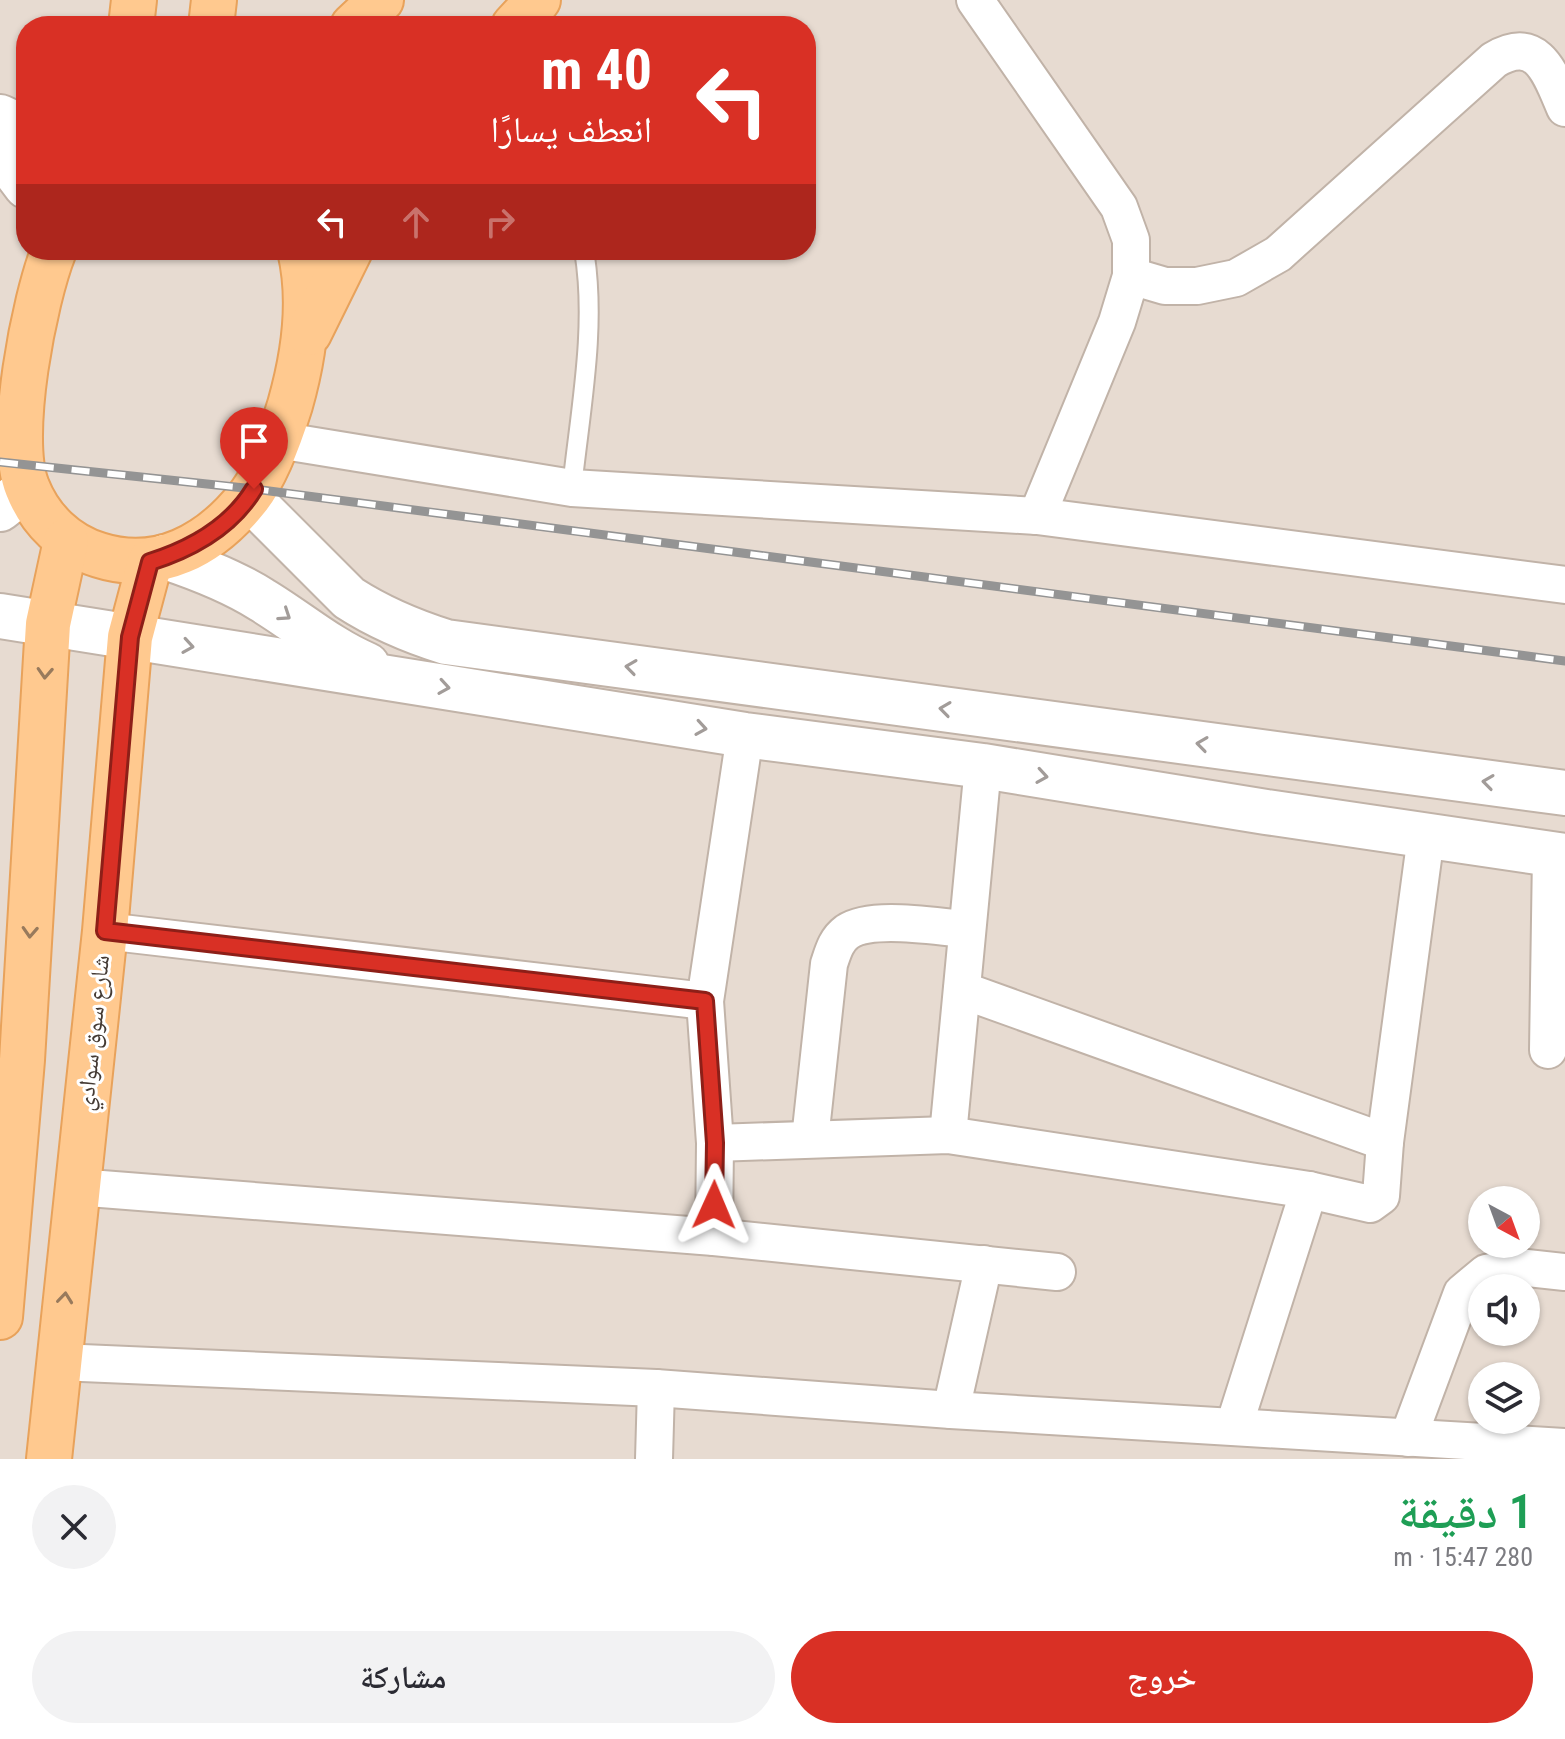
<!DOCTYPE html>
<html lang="ar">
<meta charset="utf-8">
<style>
:root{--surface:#fff;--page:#f2f2f3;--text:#2b2b33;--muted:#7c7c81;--accent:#d93025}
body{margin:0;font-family:"Roboto Condensed","Noto Naskh Arabic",sans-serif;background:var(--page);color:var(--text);direction:rtl;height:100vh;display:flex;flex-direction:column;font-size:30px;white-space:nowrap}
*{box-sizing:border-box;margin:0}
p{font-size:26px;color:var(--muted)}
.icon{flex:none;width:44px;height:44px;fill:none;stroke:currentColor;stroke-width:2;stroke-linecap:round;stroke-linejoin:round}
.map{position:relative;height:1459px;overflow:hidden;direction:ltr}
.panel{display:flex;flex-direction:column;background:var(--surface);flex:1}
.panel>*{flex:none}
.hud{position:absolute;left:16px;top:16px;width:800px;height:244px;border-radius:32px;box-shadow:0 2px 6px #0004;direction:rtl;background:#d93025;color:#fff;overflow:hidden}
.needle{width:52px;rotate:139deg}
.fabs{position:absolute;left:1468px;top:1186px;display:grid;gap:16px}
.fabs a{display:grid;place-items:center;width:72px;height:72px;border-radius:50%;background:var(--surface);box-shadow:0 2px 6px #0004;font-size:40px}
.pin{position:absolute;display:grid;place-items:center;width:68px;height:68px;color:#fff;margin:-82px -34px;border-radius:50% 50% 50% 0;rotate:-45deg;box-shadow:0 0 8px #0007}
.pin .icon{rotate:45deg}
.me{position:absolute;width:88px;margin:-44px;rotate:1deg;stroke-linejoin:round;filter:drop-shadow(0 0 6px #0008)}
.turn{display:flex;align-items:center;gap:28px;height:168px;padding:0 32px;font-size:36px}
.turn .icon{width:104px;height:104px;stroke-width:2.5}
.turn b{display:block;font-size:56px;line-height:68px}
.lanes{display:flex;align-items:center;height:76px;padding:0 32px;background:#0003;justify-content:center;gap:40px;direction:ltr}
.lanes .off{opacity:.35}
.round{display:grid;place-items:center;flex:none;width:84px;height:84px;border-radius:42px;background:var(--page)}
.headline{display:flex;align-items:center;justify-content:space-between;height:136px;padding:0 32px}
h1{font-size:48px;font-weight:600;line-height:60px;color:#1e9e55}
.primary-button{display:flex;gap:16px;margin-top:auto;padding:16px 32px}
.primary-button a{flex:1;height:92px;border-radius:48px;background:var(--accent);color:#fff;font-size:32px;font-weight:600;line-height:92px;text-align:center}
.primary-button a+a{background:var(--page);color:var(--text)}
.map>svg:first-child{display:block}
.residential{fill:#e7dbd1;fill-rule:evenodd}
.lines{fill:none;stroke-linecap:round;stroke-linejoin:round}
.service-casing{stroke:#c1b3a8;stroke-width:22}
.minor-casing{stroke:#c1b3a8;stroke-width:40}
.tertiary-casing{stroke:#c1b3a8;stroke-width:48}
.primary-casing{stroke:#e8a25b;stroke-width:48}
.service{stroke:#fff;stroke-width:18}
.minor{stroke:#fff;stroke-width:36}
.tertiary{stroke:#fff;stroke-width:44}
.primary{stroke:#ffc98f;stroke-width:44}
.rail-casing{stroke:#949494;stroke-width:9}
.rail{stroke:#fff;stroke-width:6;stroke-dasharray:18;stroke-linecap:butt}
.oneway{stroke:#a29c99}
.oneway2{stroke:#987a5c}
.route-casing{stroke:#8d1f18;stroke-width:20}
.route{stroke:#d93025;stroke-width:14}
.labels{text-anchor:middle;stroke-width:6;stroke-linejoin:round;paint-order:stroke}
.street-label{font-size:24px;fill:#443a33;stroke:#fff}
</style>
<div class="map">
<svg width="1565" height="1459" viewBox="0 0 1565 1459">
<rect width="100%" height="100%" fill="#f2ebe3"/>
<!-- residential -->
<path class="residential" d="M0 0H1565V1459H0ZM26 26H806V250H26ZM1482 1200H1526V1244H1482ZM1482 1288H1526V1332H1482ZM1482 1376H1526V1420H1482Z"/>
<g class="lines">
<defs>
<path id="service" d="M572 488C580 411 597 327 584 250"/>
<g id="minor">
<path d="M975 0 1119 207 1131 240V276L1117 322 1037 516"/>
<path d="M1131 276 1165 286H1197L1236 278 1278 254 1494 60C1538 34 1550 73 1565 108"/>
<path d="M278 440 572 488 1037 516 1565 585"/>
<path d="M105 931 705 1001"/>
<path d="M962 990 1385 1142"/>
<path d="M1548 1050 1551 854"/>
<path d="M948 1135 983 766"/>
<path d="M810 1139 829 964C833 952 836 940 847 932 872 915 936 927 966 929"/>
<path d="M715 1143 948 1135 1309 1190 1370 1204 1381 1196 1385 1142 1426 836"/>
<path d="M76 1187 714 1237 1057 1272"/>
<path d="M714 1237 715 1143 705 1001 745 735"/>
<path d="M59 1362 656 1388 951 1410 1565 1447"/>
<path d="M951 1410 984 1264"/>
<path d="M1234 1426 1309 1190"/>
<path d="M1408 1438 1462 1293 1486 1273 1519 1267 1565 1272"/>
<path d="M654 1459 656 1388"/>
</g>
<g id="tertiary">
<path d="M0 117 26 129"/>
<path d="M0 151 26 186"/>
<path d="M249 498 349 598C380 618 411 631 446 642L1565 793"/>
<path d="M0 509 27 488"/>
<path d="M165 557C198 568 232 581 262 600 297 621 329 649 367 665"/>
<path d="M0 616 745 735 983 766 1266 812 1565 856"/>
</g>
<g id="primary">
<path d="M131 26 134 0"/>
<path d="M211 26 214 0"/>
<path d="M353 26 381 0"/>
<path d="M514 26 538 0"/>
<path d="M54 250C34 300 7 438 27 487 40 520 66 545 99 555 158 574 210 545 247 499 266 476 281 434 290 405 304 356 312 301 300 250"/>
<path d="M309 333 350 250"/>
<path d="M0 1317 22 1060 48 624 66 541"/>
<path d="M49 1459 105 931 130 637 150 562"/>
</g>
</defs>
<!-- service casing -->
<use href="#service" class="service-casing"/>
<!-- minor casing -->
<use href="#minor" class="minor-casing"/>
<!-- tertiary casing -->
<use href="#tertiary" class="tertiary-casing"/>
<!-- primary casing -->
<use href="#primary" class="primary-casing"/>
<!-- service -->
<use href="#service" class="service"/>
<!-- minor -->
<use href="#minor" class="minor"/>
<!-- tertiary -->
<use href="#tertiary" class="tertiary"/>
<!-- primary -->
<use href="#primary" class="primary"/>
<defs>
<path id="rail" d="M0 462 254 489 1565 661"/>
</defs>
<!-- rail casing -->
<use href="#rail" class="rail-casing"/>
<!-- rail -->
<use href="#rail" class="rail"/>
</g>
<!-- one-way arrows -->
<defs><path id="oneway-chevron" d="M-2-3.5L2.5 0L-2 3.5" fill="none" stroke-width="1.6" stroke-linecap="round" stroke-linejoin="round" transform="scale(2)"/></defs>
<g class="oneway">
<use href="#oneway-chevron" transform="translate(285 615) rotate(34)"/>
<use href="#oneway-chevron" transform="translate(188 646) rotate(9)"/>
<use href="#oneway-chevron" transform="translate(631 667) rotate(-172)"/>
<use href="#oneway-chevron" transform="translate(444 687) rotate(9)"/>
<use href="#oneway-chevron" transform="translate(945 709) rotate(-172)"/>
<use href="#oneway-chevron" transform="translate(701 728) rotate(9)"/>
<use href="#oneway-chevron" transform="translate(1202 744) rotate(-172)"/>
<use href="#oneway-chevron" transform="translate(1042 776) rotate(9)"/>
<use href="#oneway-chevron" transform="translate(1488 782) rotate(-172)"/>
</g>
<g class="oneway2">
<use href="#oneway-chevron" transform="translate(45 673) rotate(93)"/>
<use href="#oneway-chevron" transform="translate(30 932) rotate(93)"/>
<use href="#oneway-chevron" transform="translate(65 1298) rotate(-84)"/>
</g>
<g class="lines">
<defs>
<path id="route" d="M254 489C231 527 191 549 150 562L130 637 105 931 705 1001 715 1143 714 1205"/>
</defs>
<!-- route casing -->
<use href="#route" class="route-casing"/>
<!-- route -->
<use href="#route" class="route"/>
</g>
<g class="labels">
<!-- street labels -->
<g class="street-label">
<text transform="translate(93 1033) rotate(-84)" y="8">شارع سوق سوادي</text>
</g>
</g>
</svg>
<div class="fabs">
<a><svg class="needle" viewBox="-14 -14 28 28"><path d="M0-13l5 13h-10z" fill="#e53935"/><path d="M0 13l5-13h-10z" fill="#7c7c81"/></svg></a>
<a><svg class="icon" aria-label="sound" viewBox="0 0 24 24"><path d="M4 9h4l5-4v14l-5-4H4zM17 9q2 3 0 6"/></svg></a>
<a><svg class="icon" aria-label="layers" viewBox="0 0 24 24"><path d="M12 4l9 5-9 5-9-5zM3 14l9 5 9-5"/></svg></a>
</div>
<div class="pin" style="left:254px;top:489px;background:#d93025"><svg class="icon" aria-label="arrive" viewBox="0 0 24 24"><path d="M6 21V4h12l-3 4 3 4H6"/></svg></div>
<svg class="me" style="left:714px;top:1205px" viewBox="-20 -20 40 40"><path d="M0-17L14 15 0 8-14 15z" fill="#d93025" stroke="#fff" stroke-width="4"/></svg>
<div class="hud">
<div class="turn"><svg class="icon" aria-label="left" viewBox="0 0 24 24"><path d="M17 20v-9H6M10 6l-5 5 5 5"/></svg><div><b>40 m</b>انعطف يسارًا</div></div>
<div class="lanes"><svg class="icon" aria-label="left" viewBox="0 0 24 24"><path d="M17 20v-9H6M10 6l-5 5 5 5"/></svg><svg class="icon off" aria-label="ahead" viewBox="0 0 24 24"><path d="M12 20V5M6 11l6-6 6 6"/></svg><svg class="icon off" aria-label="right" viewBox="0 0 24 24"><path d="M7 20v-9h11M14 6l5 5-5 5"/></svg></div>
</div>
</div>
<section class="panel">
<div class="headline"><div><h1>1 دقيقة</h1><p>280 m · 15:47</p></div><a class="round"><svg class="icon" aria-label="close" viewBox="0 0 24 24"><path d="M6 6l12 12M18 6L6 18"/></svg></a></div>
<div class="primary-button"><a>خروج</a><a>مشاركة</a></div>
</section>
